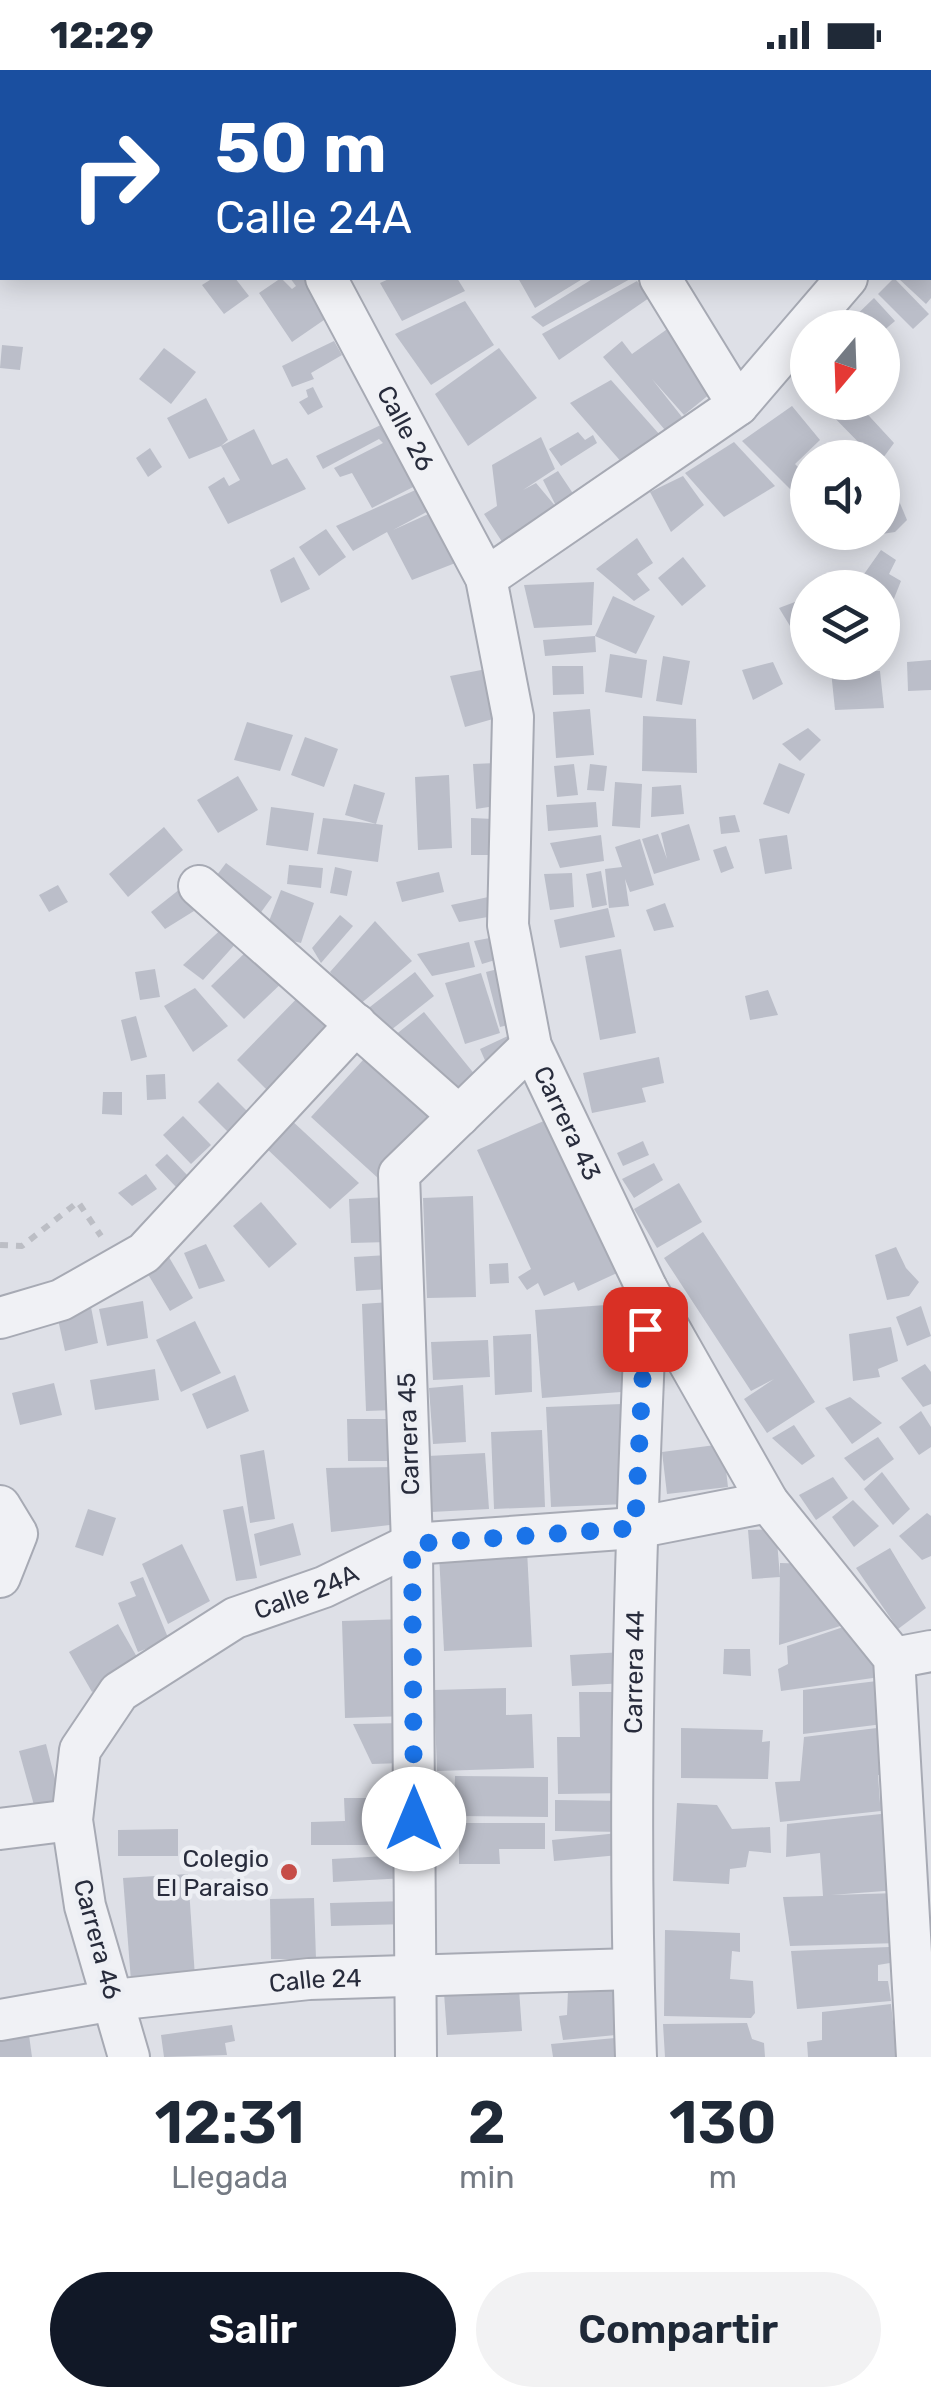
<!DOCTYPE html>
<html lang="es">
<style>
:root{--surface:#fff;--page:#f2f2f3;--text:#1f2937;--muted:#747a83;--accent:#111827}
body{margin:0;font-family:Rubik,sans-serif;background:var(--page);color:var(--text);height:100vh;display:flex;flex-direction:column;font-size:38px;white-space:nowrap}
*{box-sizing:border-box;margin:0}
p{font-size:32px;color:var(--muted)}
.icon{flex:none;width:55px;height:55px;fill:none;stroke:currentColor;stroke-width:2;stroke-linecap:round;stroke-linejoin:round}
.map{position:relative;height:1987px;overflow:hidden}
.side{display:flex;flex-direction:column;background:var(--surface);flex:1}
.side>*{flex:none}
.banner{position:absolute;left:0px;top:0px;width:932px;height:210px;box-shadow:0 5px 25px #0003;background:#1a4fa0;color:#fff;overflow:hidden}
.needle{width:65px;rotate:199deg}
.controls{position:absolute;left:790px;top:240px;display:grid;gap:20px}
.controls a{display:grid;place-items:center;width:110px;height:110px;border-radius:50%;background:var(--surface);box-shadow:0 5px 25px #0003;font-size:50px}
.pin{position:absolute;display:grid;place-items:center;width:85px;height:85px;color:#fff;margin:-42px;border-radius:20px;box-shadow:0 5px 15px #0006}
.me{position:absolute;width:110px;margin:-55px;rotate:0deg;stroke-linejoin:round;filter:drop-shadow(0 0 8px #0008)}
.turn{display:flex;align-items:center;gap:35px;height:210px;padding:0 50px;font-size:45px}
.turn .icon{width:130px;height:130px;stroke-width:2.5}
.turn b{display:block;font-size:70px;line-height:85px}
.eta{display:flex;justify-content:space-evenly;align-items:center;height:170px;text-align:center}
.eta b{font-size:60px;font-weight:600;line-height:70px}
.button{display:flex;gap:20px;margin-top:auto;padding:20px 50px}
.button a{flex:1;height:115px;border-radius:60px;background:var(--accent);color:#fff;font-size:40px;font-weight:600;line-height:115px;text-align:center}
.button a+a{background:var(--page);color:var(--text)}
.status{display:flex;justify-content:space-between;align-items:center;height:70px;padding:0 50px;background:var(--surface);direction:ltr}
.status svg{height:28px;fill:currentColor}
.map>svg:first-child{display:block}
.building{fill:#bbbec9}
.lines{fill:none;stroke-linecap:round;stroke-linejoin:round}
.street-casing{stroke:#a7aab4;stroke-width:44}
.path{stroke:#bcbec5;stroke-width:6;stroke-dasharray:8 8;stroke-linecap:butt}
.street{stroke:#f0f1f5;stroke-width:40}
.route{stroke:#1a73e8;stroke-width:18;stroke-dasharray:0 32.4}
.poi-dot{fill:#c64d48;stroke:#edeff4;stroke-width:4}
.labels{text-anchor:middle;stroke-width:9;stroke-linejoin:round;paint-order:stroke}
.street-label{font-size:25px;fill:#282c3c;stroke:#edeff4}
.poi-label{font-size:25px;fill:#282c3c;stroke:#edeff4;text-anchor:end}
</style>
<div class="status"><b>12:29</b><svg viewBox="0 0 49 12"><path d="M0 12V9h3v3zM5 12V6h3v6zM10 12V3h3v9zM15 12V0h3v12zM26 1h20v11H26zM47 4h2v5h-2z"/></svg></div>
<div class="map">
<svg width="931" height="1987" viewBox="0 0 931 1987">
<rect width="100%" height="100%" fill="#dee0e7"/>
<!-- building -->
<g class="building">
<path d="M213 208H235L249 226 224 244 202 215Z"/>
<path d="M281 208 292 219 296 216 290 208H314L337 241 292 272 259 223Z"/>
<path d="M391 208H457L465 221 402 251 380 213Z"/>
<path d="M518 208H584L535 238Z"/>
<path d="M594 208H632L543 257 531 247Z"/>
<path d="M894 208 929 244 913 259 878 224Z"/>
<path d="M898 208H931V228L926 234Z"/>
<path d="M637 211 649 228 559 290 542 264Z"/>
<path d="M874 228 895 251 882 262V258H843Z"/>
<path d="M465 231 494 275 431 315 395 264Z"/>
<path d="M673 255 721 315 684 345 652 309 682 347 665 360 603 287 622 271 632 284Z"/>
<path d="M334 271 342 285 311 303 314 309 292 317 282 296Z"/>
<path d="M2 275 23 277 20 300 0 298Z"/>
<path d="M164 278 196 302 171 334 139 309Z"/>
<path d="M499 278 537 328 468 376 435 324Z"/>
<path d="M808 282V320L791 301Z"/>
<path d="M611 310 660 365 623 394 570 333Z"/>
<path d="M313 317 323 337 308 345 299 332 308 327 306 320Z"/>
<path d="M206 328 228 370 221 376 254 359 272 395 287 388 306 419 228 454 208 417 224 407 229 416 240 410 221 376 189 389 167 348Z"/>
<path d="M819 332H865L859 335 894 373 883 388H874Z"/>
<path d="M792 336 820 370 795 394 808 407V437L742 371Z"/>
<path d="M385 353 421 413 372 438 352 403 340 407 334 398 383 373 379 369 323 399 316 386Z"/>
<path d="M578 362 585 370 593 365 597 373 561 396 549 379Z"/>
<path d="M541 367 555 399 523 420 536 413 557 438 543 410 558 401 578 431 508 481 484 444 497 436 492 395Z"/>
<path d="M734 372 775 416 724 447 685 403Z"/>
<path d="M150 378 162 397 148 407 136 388Z"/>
<path d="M683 406 704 435 671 462 650 422Z"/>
<path d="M422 417 434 438 393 460 435 441 463 490 412 510 387 462 353 481 336 456Z"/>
<path d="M894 419 907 450 895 462 882 464V426Z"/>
<path d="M326 459 346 487 319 506 299 477Z"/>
<path d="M637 468 653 493 637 504 650 520 634 531 596 499Z"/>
<path d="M881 480 896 490 889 504 901 511 893 531 882 526V518H865L870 512 862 507Z"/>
<path d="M294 487 310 519 281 533 270 500Z"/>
<path d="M683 487 706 516 682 536 658 508Z"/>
<path d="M594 512 592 555 534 558 524 515Z"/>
<path d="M613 526 655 546 636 584 595 566 596 582 545 586 543 570 595 566Z"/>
<path d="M808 527V550L790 556 779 538Z"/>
<path d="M610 584 647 590 642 628 605 622Z"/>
<path d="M663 586 690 591 682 635 656 631Z"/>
<path d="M931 590V620L908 621 907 592Z"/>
<path d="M773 592 783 614 753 630 742 600Z"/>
<path d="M552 596H583L584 624 553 625Z"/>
<path d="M497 597 507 645 465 657 450 606Z"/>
<path d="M831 601H880L884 638 835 640Z"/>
<path d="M590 639 594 685 556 688 553 642Z"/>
<path d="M643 646 696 649 697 703 642 701Z"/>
<path d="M247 652 293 665 280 701 234 690Z"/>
<path d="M808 658 821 670 800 691 782 674Z"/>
<path d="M305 667 338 679 324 717 291 705Z"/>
<path d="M496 693 495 736 476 739 473 694Z"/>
<path d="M779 693 805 704 789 744 763 734Z"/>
<path d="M574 694 578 725 557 727 554 696Z"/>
<path d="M590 694 607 696 604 721 587 720Z"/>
<path d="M449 705 452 778 418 780 415 707Z"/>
<path d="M238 706 258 740 218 763 197 730Z"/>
<path d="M615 712 642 714 640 758 612 756Z"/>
<path d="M354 714 385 723 376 754 383 755 378 792 317 784 323 748 376 754 345 745Z"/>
<path d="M681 715 684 744 651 747 652 717Z"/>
<path d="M596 732 598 757 548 761 546 735Z"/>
<path d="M271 737 314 743 308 781 266 775Z"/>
<path d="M735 745 740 762 721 764 719 747Z"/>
<path d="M471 748 494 749V785H471Z"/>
<path d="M689 754 700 790 654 804 642 769 658 764 667 789 661 763Z"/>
<path d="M164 757 183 780 128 827 109 804Z"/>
<path d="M601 765 604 791 560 798 550 773Z"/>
<path d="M787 765 792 799 765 804 759 769Z"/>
<path d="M640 769 654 815 630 822 625 809 629 836 609 838 605 799 622 797 615 777Z"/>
<path d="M726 776 734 798 721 803 713 780Z"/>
<path d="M226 793 272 827 254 852 208 817Z"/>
<path d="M289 795 323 798 321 818 287 814Z"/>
<path d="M335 797 352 801 347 826 330 823Z"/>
<path d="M601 801 607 835 592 838 586 804Z"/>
<path d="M439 802 444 822 402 832 396 812Z"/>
<path d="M572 803 574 837 550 840 544 804Z"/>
<path d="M58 815 68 832 49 842 39 825Z"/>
<path d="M180 819 194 841 165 859 151 842Z"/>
<path d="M281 820 314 833 301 873 264 864Z"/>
<path d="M507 823 505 844 459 852 451 835Z"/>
<path d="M665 833 674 857 654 861 646 840Z"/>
<path d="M608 838 615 867 560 878 554 850Z"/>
<path d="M340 845 353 856 321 893 312 878Z"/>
<path d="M375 851 412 891 359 935 330 902Z"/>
<path d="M229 852 247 861 203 910 183 895Z"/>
<path d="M505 865 512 885 482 894 474 871Z"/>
<path d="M469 872 475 897 432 906 417 884Z"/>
<path d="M254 874 287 908 244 949 211 916Z"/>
<path d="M621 879 636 963 600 970 585 886Z"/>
<path d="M510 896 523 951 500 957 486 902Z"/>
<path d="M155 899 160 927 140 930 135 902Z"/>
<path d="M415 902 434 926 386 964 366 940Z"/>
<path d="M481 903 500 963 465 974 445 913Z"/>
<path d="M195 918 228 956 193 982 164 936Z"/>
<path d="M307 918 345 955 274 1027 237 990Z"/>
<path d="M768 920 778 945 750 950 745 926Z"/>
<path d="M424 942 476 1006 446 1030 394 966Z"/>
<path d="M136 946 147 987 131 991 121 950Z"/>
<path d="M521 960 487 995 480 979Z"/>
<path d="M374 978 443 1040 379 1109 311 1047Z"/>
<path d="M659 987 664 1013 642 1018 646 1032 592 1043 583 1003Z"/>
<path d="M165 1004 166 1029 147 1030 146 1005Z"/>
<path d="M218 1012 259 1053 238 1072 198 1032Z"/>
<path d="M103 1022H122V1045L102 1044Z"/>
<path d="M183 1046 211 1075 191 1094 163 1065Z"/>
<path d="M290 1049 359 1113 330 1139 264 1076Z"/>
<path d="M546 1050 617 1203 578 1221 574 1212 544 1226 538 1213 527 1220 518 1207 531 1199 477 1080Z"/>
<path d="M643 1071 649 1085 623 1096 617 1083Z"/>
<path d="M167 1084 189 1107 177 1118 155 1095Z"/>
<path d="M654 1093 663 1110 634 1128 622 1109Z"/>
<path d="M146 1104 157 1119 132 1136 118 1123Z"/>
<path d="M679 1113 702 1152 657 1178 634 1139Z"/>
<path d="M473 1126 476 1227 427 1228 423 1128Z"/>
<path d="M388 1127 389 1172 351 1173 349 1129Z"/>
<path d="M261 1132 297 1174 269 1198 233 1156Z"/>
<path d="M703 1162 815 1332 767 1363 744 1329 774 1309 751 1321 664 1188Z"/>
<path d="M206 1174 225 1211 199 1219 184 1183Z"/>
<path d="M163 1177 193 1228 170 1241 140 1191Z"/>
<path d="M896 1177 906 1198 919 1212 909 1226 887 1230 875 1185Z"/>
<path d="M388 1185 390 1219 356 1221 354 1187Z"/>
<path d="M508 1193 509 1213 490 1214 489 1194Z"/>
<path d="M143 1231 148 1268 107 1276 99 1239Z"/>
<path d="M390 1232 395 1340 366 1341 362 1234Z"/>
<path d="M620 1234 627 1318 621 1322 542 1328 535 1240Z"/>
<path d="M921 1236 931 1266 907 1276 896 1247Z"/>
<path d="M91 1237 98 1273 65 1281 57 1245Z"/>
<path d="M195 1251 221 1303 181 1322 156 1270Z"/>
<path d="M891 1257 898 1291 878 1299 880 1307 853 1311 849 1264Z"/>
<path d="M531 1264 532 1322 495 1325 493 1266Z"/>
<path d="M488 1270 490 1307 433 1310 431 1272Z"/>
<path d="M925 1294 931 1302V1334L923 1337 901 1308Z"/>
<path d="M155 1299 159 1330 95 1340 90 1310Z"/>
<path d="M235 1305 249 1341 207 1359 192 1324Z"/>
<path d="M54 1313 62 1345 20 1355 12 1323Z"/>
<path d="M463 1315 466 1372 433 1374 429 1318Z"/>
<path d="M850 1327 882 1353 852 1374 825 1338Z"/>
<path d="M622 1334 627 1434 551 1437 546 1337Z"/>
<path d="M921 1341 931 1357V1377L919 1385 899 1357Z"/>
<path d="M347 1349H397L398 1391H348Z"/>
<path d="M794 1355 815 1386 802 1395 772 1368Z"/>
<path d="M542 1360 545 1437 494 1439 491 1362Z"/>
<path d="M878 1367 894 1389 864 1411 844 1388Z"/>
<path d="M723 1374 728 1417 667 1424 662 1382Z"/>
<path d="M264 1380 275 1449 250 1453 240 1385Z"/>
<path d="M485 1383 489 1439 431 1442 428 1386Z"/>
<path d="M398 1397V1454L331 1462 326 1398Z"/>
<path d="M882 1402 910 1439 893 1455 864 1419Z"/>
<path d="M833 1407 848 1428 816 1450 799 1425Z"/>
<path d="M853 1430 879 1456 854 1477 832 1447Z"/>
<path d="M243 1436 257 1508 236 1511 223 1440Z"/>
<path d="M88 1439 116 1448 103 1486 75 1477Z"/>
<path d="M927 1443 931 1446V1486L922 1490 899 1466Z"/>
<path d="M293 1453 301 1485 260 1496 254 1464Z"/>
<path d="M776 1459 780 1507 752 1509 748 1460Z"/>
<path d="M182 1474 210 1531 168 1554 142 1494Z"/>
<path d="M890 1478 926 1538 898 1559 856 1498Z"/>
<path d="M527 1480 532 1577 444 1581 439 1484Z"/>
<path d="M780 1493 814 1494 850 1553 779 1575Z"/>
<path d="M143 1507 169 1570 138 1582 118 1533 136 1526 130 1512Z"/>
<path d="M404 1549 407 1646 345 1648 342 1551Z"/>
<path d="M861 1551 880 1607 781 1621 778 1599 788 1594 787 1576Z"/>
<path d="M118 1554 141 1594 92 1622 69 1582Z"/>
<path d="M724 1579H750L751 1606 723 1604Z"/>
<path d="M624 1582 625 1613 572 1616 570 1585Z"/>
<path d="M877 1611 883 1654 803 1664V1620Z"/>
<path d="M506 1618V1645L532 1644 534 1698 437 1701 434 1620Z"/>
<path d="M579 1622H627L628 1723 558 1724 557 1667H580Z"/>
<path d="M403 1653 404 1693 372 1694 353 1654Z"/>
<path d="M885 1657 887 1705H878L880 1733V1712L889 1711 898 1820 831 1825 898 1823 900 1873 790 1876 783 1827 823 1826 820 1783 786 1787 787 1754 881 1744V1741L780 1752 775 1712 800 1711 804 1667Z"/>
<path d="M681 1658 763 1660 762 1672 770 1671 768 1709 681 1708Z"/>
<path d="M46 1674 63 1740 37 1746 19 1681Z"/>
<path d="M455 1706 548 1707V1747L454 1746Z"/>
<path d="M344 1728H403L404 1775H311V1752L345 1751Z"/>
<path d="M555 1730 627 1731 630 1784 554 1791 552 1770 627 1762 555 1761Z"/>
<path d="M677 1733 717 1735 732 1759 770 1757 771 1783 749 1781 746 1797 730 1799 729 1814 673 1811Z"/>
<path d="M459 1753H545V1779H499L500 1794H459Z"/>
<path d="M178 1759V1786H118V1760Z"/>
<path d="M404 1785 406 1808 333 1812 332 1789Z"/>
<path d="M188 1804 195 1907 131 1911 123 1808Z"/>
<path d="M314 1828 316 1889H271L270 1829Z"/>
<path d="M408 1831V1854L331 1856 330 1833Z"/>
<path d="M665 1860 740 1863V1882L732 1881 730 1909 753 1911 755 1943 751 1948 664 1946Z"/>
<path d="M889 1877 890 1893 878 1895V1911H888L891 1931 797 1939 791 1881Z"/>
<path d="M519 1919 522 1961 447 1965 444 1923Z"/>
<path d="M613 1919 616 1965 563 1970 559 1946 567 1945 568 1921Z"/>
<path d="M891 1934 897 1987H808L807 1972 822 1970V1942Z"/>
<path d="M747 1953 752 1969 764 1973 765 1987H665L663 1954Z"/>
<path d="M232 1955 235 1971 225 1973 227 1985 164 1987 161 1965Z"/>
<path d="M0 1965H29L32 1987H0Z"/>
<path d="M615 1968 617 1987H553L551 1974Z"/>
</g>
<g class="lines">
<defs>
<g id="street">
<path d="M216 0 217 2"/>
<path d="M533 0 534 2"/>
<path d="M913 0 915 2"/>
<path d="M271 2 275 0"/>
<path d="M930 111 931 110"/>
<path id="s1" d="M326 208 486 508 513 647 508 855 531 976 647 1219 768 1432 894 1588 917 1987"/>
<path d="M660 208 738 335"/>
<path d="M486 508 738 335 847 208"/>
<path d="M199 816 459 1046"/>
<path d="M0 1248 61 1230 144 1183 356 954"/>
<path d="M0 1436 17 1464 0 1507"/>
<path d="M894 1588 931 1581"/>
<path d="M0 1759 72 1750"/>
<path id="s2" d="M0 1950 114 1930 309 1909 633 1899"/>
<path id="s3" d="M129 1987 85 1836 72 1750 80 1680 119 1622 235 1548 324 1517 412 1474 635 1458 768 1432"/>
<path d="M416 1987 412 1474 399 1104 531 976"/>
<path id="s4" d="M636 1987C627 1731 635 1475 647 1219"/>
</g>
</defs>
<!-- street casing -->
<use href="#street" class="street-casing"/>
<!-- path -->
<path class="path" d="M0 1175 22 1176 78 1132 101 1166"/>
<!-- street -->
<use href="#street" class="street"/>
</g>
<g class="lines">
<!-- route -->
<path class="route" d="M414 1749 412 1474 635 1458 645 1259"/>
</g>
<!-- markers -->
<circle class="poi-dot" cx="289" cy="1802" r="10"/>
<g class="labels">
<!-- street labels -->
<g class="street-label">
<text dy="9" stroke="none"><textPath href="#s1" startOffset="170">Calle 26</textPath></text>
<text dy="9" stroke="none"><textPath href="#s1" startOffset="898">Carrera 43</textPath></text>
<text transform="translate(408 1364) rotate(-92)" y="9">Carrera 45</text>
<text dy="9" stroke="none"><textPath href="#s3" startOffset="598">Calle 24A</textPath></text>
<text dy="9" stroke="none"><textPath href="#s4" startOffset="385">Carrera 44</textPath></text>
<text transform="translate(98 1869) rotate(75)" y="9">Carrera 46</text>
<text dy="9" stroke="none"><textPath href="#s2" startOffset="318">Calle 24</textPath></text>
</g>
<!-- poi labels -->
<g class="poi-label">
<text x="269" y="1797">Colegio<tspan x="269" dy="29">El Paraiso</tspan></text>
</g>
</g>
</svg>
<div class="controls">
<a><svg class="needle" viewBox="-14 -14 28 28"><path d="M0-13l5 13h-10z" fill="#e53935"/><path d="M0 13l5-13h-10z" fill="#747a83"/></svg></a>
<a><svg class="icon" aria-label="sound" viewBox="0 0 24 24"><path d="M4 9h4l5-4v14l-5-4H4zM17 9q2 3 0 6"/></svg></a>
<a><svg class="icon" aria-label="layers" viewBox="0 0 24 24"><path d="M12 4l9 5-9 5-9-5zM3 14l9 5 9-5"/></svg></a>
</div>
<div class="pin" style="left:645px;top:1259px;background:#d93025"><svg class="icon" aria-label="arrive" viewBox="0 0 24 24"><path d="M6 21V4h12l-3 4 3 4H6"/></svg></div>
<svg class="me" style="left:414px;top:1749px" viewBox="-20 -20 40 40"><circle r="19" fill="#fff"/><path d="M0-13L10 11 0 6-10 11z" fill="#1a73e8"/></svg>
<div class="banner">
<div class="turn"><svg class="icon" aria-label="right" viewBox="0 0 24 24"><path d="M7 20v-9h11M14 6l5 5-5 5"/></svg><div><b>50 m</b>Calle 24A</div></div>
</div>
</div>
<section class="side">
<div class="eta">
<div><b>12:31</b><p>Llegada</p></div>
<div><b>2</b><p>min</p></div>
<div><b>130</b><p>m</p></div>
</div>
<div class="button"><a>Salir</a><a>Compartir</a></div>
</section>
